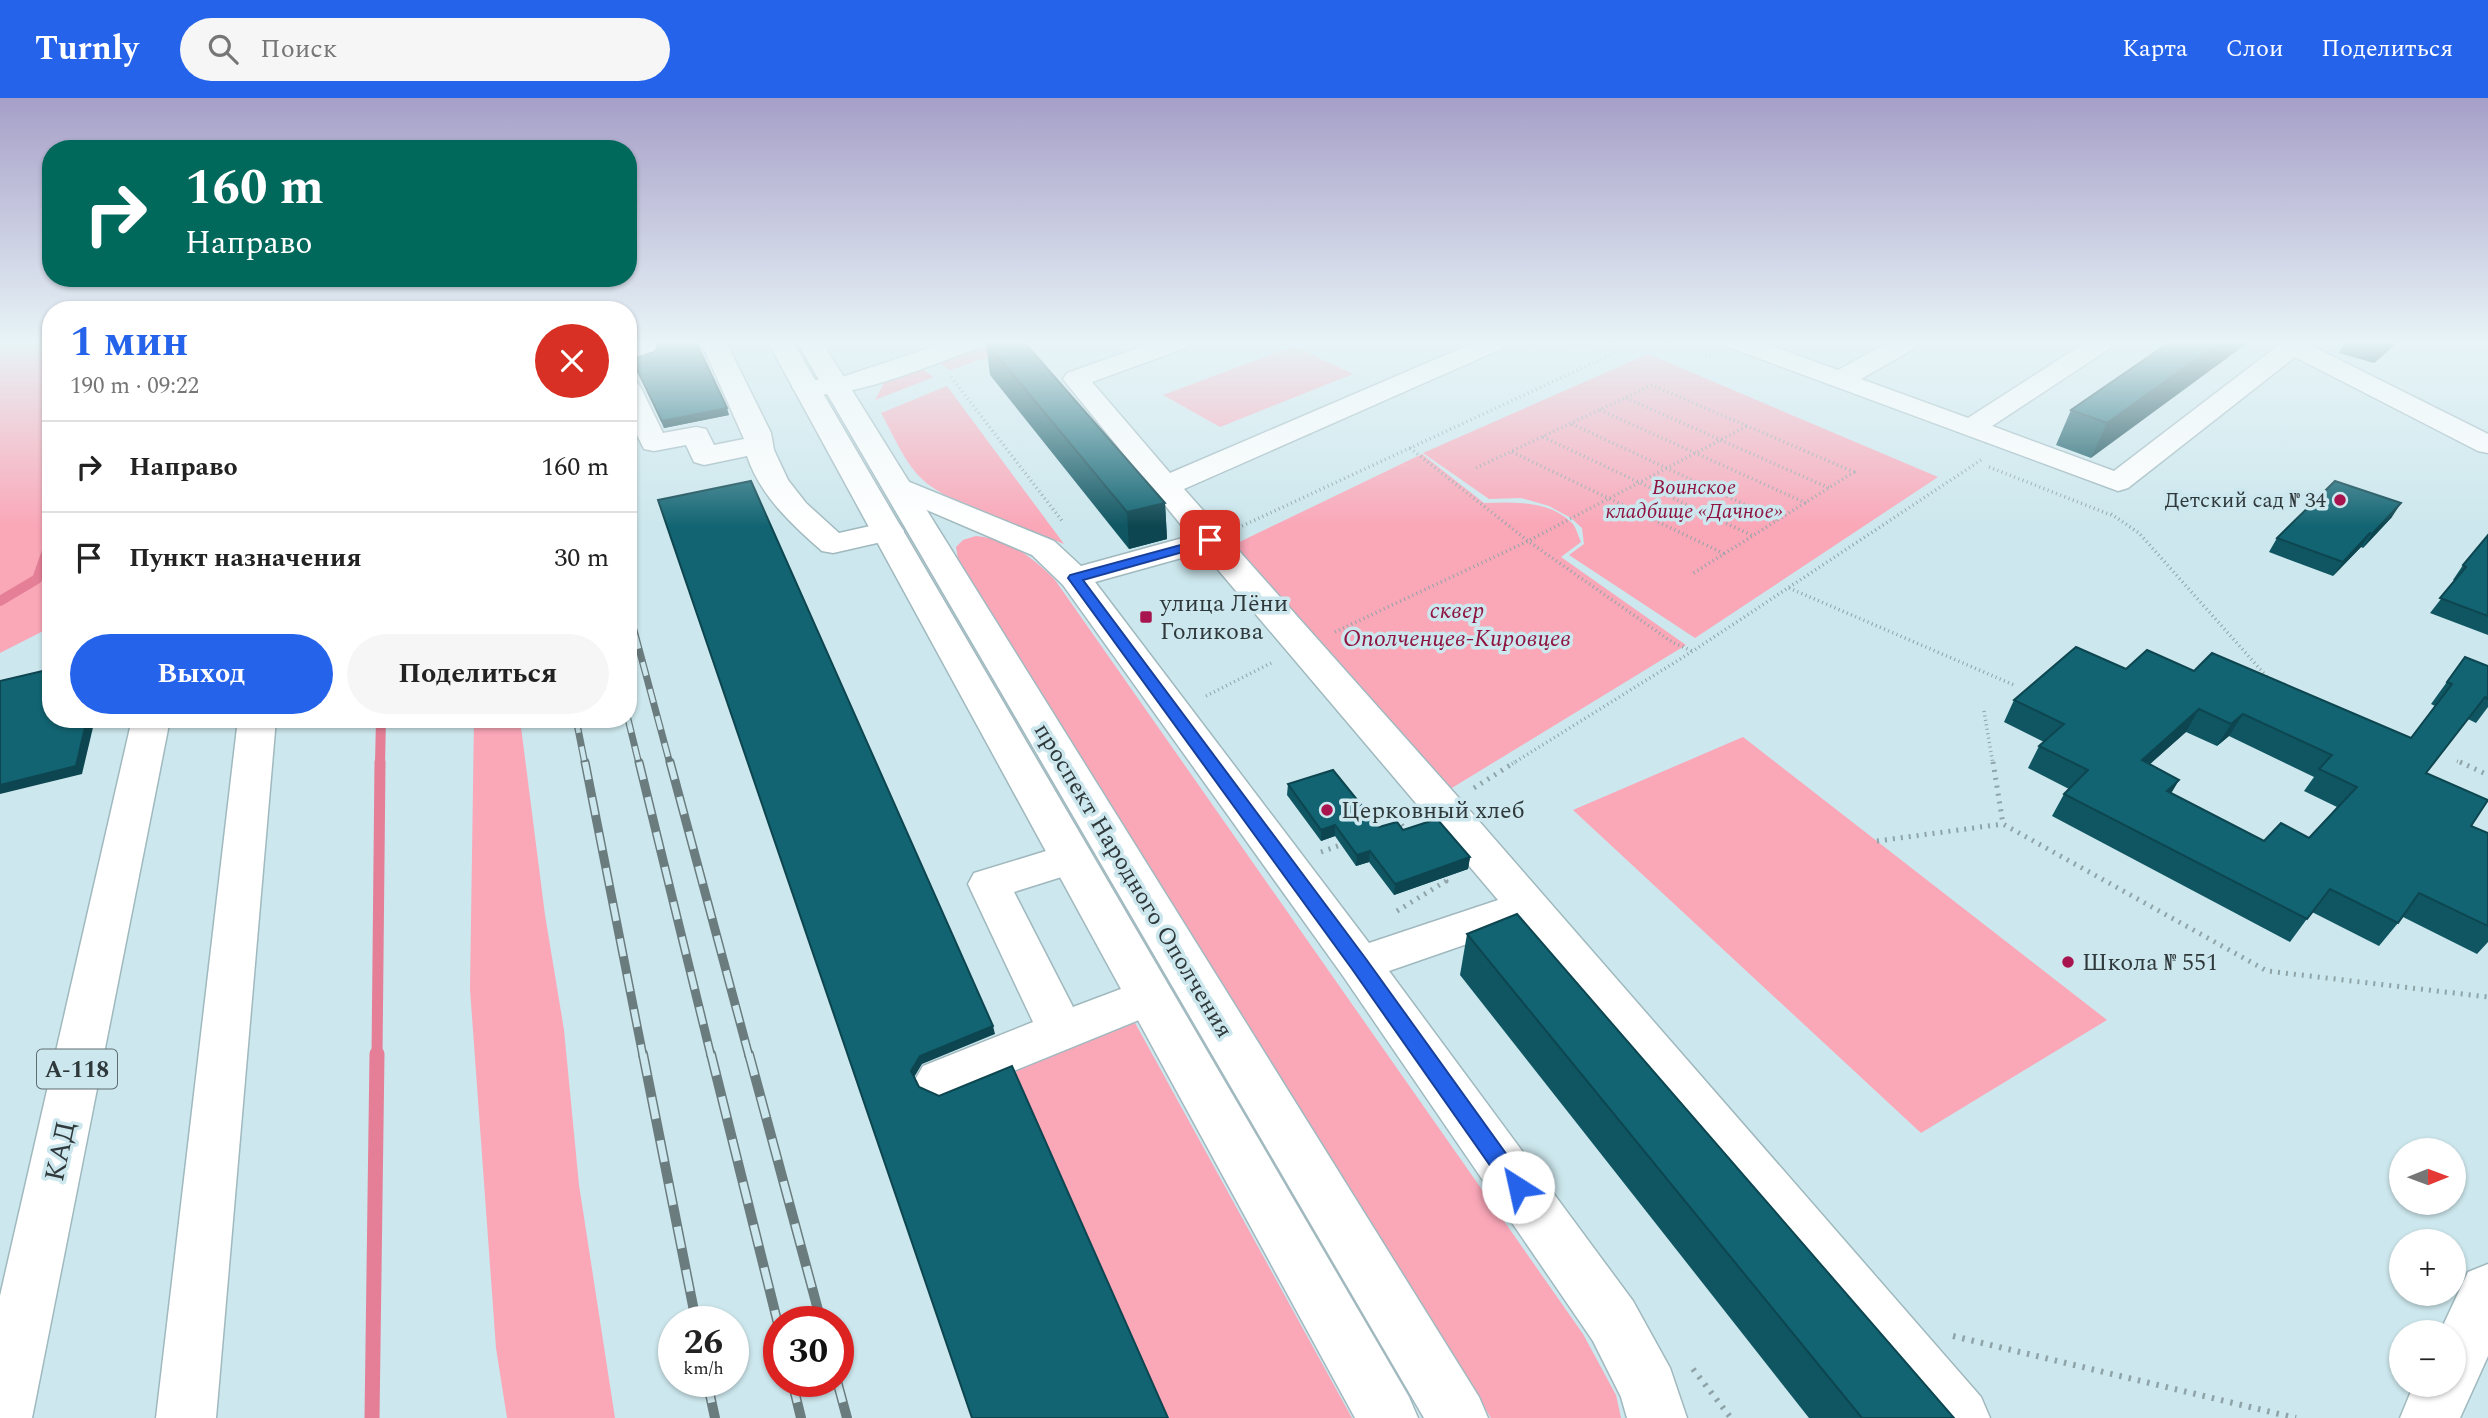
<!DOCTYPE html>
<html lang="ru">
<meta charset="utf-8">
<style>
:root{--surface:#fff;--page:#f6f6f6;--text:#222;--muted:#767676;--line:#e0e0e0;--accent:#2563eb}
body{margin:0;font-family:Spectral,serif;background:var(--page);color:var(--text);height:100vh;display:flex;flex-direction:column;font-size:26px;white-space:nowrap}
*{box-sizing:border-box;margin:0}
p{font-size:23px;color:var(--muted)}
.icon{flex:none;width:38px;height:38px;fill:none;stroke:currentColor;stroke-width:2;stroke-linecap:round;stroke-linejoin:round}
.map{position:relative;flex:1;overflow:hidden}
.panel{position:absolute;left:42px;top:203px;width:595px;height:427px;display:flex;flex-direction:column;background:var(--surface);border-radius:28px;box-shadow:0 2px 5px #0004}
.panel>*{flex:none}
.top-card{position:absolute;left:42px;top:42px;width:595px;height:147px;border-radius:28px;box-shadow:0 2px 5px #0004;background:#00695c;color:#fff;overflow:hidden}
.needle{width:46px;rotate:89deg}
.fabs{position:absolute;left:2389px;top:1040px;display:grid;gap:14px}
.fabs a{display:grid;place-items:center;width:77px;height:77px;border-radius:50%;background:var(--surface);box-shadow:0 2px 5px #0004;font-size:35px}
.speed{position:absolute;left:658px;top:1208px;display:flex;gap:14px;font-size:35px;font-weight:700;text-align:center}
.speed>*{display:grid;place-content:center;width:91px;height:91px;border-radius:50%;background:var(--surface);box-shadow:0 2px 5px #0004;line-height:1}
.speed small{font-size:18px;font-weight:400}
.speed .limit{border:10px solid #d22;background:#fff;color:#111}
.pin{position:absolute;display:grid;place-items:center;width:60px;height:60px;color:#fff;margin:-30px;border-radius:14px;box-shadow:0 4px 10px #0006}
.me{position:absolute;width:77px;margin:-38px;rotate:325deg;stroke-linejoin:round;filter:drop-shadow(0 0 5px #0008)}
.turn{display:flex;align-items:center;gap:24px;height:147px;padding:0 28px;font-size:32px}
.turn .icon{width:91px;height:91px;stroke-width:2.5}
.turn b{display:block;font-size:49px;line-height:60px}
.round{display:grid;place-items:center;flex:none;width:74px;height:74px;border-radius:37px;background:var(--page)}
.overview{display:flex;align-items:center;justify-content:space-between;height:119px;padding:0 28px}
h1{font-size:42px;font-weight:700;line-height:52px;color:var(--accent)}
.button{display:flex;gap:14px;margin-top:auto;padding:14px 28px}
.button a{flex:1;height:80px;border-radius:42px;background:var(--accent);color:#fff;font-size:28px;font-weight:700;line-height:80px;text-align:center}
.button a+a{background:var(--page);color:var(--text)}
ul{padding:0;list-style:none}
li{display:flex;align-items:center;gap:21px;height:91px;padding:0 28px;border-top:2px solid var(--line)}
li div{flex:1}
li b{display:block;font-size:26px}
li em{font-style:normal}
header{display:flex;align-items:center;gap:42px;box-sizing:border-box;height:98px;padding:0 35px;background:var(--accent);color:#fff}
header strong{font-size:33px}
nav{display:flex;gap:38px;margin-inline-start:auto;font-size:24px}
.search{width:490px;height:63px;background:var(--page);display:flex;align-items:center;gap:18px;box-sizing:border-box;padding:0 24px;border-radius:38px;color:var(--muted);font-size:26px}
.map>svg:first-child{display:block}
.green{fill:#faa7b8}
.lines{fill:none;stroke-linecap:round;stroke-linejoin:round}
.stream-far2{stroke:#e47f97;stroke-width:10}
.stream-far1{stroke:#e47f97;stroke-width:11}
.stream{stroke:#e47f97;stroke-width:15}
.minor-casing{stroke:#a0b9bf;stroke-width:3}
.major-casing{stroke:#a0b9bf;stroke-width:3}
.highway-casing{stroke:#a0b9bf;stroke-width:3}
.path-far2{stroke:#8fa4a8;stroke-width:3.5;stroke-dasharray:1 3.5;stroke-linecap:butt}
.path-far1{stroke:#8fa4a8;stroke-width:5;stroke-dasharray:2 6;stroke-linecap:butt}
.path{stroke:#8fa4a8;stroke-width:6;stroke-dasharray:2.5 7;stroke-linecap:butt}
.minor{fill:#fff;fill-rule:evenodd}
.major{fill:#fff;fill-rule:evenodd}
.highway{fill:#fff;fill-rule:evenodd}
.rail-far2-casing{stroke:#6b7c7f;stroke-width:7}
.rail-far1-casing{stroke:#6b7c7f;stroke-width:9}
.rail-casing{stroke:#6b7c7f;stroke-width:10}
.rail-far2{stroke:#cce7ed;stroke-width:4.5;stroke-dasharray:14;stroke-linecap:butt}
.rail-far1{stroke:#cce7ed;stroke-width:6;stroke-dasharray:18;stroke-linecap:butt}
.rail{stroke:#cce7ed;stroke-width:7;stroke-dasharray:22;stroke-linecap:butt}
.wall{fill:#0f5662;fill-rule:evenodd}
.shaded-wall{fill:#0d4650}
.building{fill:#126472;stroke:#0d4650;stroke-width:2;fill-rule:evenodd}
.route{fill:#2563eb;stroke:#184099;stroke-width:2}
.poi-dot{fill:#a8154e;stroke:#cce7ed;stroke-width:2.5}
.labels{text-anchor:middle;stroke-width:7;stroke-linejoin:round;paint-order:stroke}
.far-park-label{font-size:21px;font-style:italic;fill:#8e1441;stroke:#cce7ed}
.far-poi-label{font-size:21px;fill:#2f393b;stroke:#cce7ed;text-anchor:end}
.shield{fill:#cce7ed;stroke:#5e6d70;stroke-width:2}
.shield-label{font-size:23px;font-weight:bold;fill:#2f393b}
.poi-label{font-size:24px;fill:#2f393b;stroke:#cce7ed;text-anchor:start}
.park-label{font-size:24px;font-style:italic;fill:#8e1441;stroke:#cce7ed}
.street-label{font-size:24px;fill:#2f393b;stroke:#cce7ed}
.near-street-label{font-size:28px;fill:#2f393b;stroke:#cce7ed}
</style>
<header>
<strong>Turnly</strong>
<div class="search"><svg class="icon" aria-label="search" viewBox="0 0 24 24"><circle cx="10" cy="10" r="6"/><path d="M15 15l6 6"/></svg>Поиск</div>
<nav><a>Карта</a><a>Слои</a><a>Поделиться</a></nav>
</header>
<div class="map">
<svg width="2488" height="1320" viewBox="0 0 2488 1320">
<rect width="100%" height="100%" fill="#cce7ed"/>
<!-- green -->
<g class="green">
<path d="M0 244H51V431L32 480 0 500Z"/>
<path d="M1004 244H1033L950 272 936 263Z"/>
<path d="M1294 248 1353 276 1220 329 1163 297Z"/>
<path d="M1648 256 1938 379 1695 540 1569 457 1584 446 1582 430 1571 420 1549 408 1521 400 1489 401 1423 355Z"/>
<path d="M919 269 934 279 875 302 885 283Z"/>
<path d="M947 288 1064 446C1025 429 944 407 917 376 902 359 892 334 881 315Z"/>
<path d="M1422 356 1484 405C1513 404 1548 402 1571 424 1576 428 1578 438 1581 444L1561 459 1686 547 1442 696 1227 450Z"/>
<path d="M976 438C1009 441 1032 459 1055 482L1583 1236 1616 1297 1621 1320H1491L958 461 956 449 963 442Z"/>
<path d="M51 457V529L0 555V507L42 481Z"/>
<path d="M474 621H520L545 817 564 932 579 1087 615 1320H507L496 1250 470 891Z"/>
<path d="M1743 639 2107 922 1921 1035 1573 712Z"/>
<path d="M1134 923 1352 1320H1167L1011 971Z"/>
</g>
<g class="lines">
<!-- stream-far2 -->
<g class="stream-far2">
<path d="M0 503 37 481 51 442"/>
<path d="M380 666 381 621"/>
</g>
<!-- stream-far1 -->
<path class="stream-far1" d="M377 958 380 664"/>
<!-- stream -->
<path class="stream" d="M372 1320 377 956"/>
<defs>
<g id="minor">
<path d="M629 244H654L658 254 654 259 628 266V250H631Z"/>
<path d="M701 244H726L771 335 774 352 788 382 806 405 839 435 888 424 899 426 904 433 899 440 833 455 822 453C791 426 760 397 747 358L704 367 694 364 686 347 654 353 644 351 628 319V282L637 284 641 290 663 335 696 329 706 331 714 347 744 341Z"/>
<path d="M947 244H984L981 249C933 266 843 306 796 295L792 289 796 283 836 281Z"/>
<path d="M1155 244H1191L1188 249 1092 284 1170 375 1471 246 1470 244H1501L1502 247 1499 252 1184 391 1458 699 1981 1299 1990 1320H1921L1519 828 1389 873 1633 1203 1670 1270 1687 1320H1627L1621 1299 1593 1243 1343 878 1063 487 1032 457 887 395 882 389 887 383 897 380 907 383 1054 443 1081 468 1190 438 1063 281 1067 275ZM1203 454 1498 802 1369 845 1095 484Z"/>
<path d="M1725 244H1761L1838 272 1889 244H1920L1917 249 1861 281 1968 320 2086 244H2115L2112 249 1992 328 2114 373 2276 249 2273 244H2311L2310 247 2488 336V355L2478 353 2295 259 2128 390 2118 393 1728 249Z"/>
<path d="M1072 745 1087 749 1093 760 1087 771 1014 794 1073 909 1150 880 1166 885 1173 898 1166 911 957 996 940 1003 923 996 915 982 923 968 1033 924 968 786 974 775Z"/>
<path d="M2488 1166V1258L2460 1320H2400L2414 1286H2454V1234H2440L2468 1174Z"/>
</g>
<g id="major">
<path d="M768 244H793L1409 1299 1418 1320H1355Z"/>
<path d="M797 244H822L1479 1299 1488 1320H1424Z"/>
</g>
<g id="highway">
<path d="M132 621H170L32 1320H0V1198Z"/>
<path d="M238 621H276L216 1320H156Z"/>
</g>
</defs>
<!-- minor casing -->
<use href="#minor" class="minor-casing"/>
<!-- major casing -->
<use href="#major" class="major-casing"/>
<!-- highway casing -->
<use href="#highway" class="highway-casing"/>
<!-- path-far2 -->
<g class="path-far2">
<path d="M1665 244 1692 250"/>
<path d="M1519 249 1556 250 1640 244"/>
<path d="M1689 250 1711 259"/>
<path d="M951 279 1063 424"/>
<path d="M1626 300 1829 390"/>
<path d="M1600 312 1806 405"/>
<path d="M1572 326 1778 422"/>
<path d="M1543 339 1753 438"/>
<path d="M1410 350 1528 443 1672 544 1692 553"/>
<path d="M1512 354 1725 456"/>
<path d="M1989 369 2111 417"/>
<path d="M1476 370 1652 287 1854 374 1692 476"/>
<path d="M2111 416 2139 435 2268 580"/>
<path d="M1242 428 1634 246"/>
<path d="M1789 490 2014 587"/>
<path d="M1335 534 1528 443 1747 328"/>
<path d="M1206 598 1273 564"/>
<path d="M1984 613 1993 666"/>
<path d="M2457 663 2464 666"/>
<path d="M1512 666 1693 553 1981 362"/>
</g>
<!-- path-far1 -->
<g class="path-far1">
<path d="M1993 664 2003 726 2267 873 2488 899"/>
<path d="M2460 664 2488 677"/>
<path d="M1474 690 1515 664"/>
<path d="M1394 728 1401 726 1408 736"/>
<path d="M1877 743 2003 726"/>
<path d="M1321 754 1346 745"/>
<path d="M1397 813 1446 783 1440 775"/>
</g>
<!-- path -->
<g class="path">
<path d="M1953 1238 2296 1320"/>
<path d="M1693 1271 1731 1320"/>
</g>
<!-- minor -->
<use href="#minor" class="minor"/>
<!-- major -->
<use href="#major" class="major"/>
<!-- highway -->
<use href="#highway" class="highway"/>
<defs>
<g id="rail-far2">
<path d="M628 510 670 666"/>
<path d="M576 621 585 666"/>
<path d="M628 621 639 666"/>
</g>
<g id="rail-far1">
<path d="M585 664 643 958"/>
<path d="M639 664 711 958"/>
<path d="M670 664 749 958"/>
</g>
<g id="rail">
<path d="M643 956 696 1223"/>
<path d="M711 956 779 1230"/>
<path d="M749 956 821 1223"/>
<path d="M707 1283 715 1320"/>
<path d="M792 1283 801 1320"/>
<path d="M837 1283 847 1320"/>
</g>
</defs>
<!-- rail-far2 casing -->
<use href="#rail-far2" class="rail-far2-casing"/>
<!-- rail-far1 casing -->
<use href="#rail-far1" class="rail-far1-casing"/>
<!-- rail casing -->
<use href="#rail" class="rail-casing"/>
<!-- rail-far2 -->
<use href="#rail-far2" class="rail-far2"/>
<!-- rail-far1 -->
<use href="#rail-far1" class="rail-far1"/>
<!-- rail -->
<use href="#rail" class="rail"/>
</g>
<!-- wall -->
<g class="wall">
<path d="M657 244H696L729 317 664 330 632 261 654 254 658 247Z"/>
<path d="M986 244 1165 405 1167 441 1129 451 990 277Z"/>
<path d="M2170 244 2091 360 2056 347 2071 312Z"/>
<path d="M2345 244H2398L2374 265 2339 255Z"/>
<path d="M2392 419 2363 450 2361 449 2333 478 2269 454 2277 440Z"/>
<path d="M2488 437V537L2430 515 2455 483 2453 482 2463 467Z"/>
<path d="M2465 559 2488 568V609L2476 625 2468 621 2426 675 2471 728 2488 735V844L2477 856 2403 819 2379 848 2312 814 2290 844 2052 718 2064 696 2069 691 2028 670 2039 648 2044 644 2004 624 2014 602 2126 571 2194 573 2411 640 2435 608 2431 606ZM2186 634 2217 648 2229 638 2314 679 2304 693 2337 709 2309 740 2264 743 2171 695 2179 682 2149 666Z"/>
<path d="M1288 686 1379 729 1403 732 1470 759 1468 771 1394 797 1369 764 1356 768 1335 738 1321 743 1287 697Z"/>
<path d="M1467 836 1954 1320H1809L1460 877Z"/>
</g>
<!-- shaded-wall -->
<g class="shaded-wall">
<path d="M2220 244H2249L2091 360 2107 325Z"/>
<path d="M2386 244H2398L2374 265Z"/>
<path d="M727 310 729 317 664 330 662 323Z"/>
<path d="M1165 405 1167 441 1129 451 1127 414Z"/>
<path d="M2401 405 2392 419 2363 450 2372 436Z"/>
<path d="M2370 435 2361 449 2333 478 2343 464Z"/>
<path d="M2199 611 2186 634 2129 685 2142 662Z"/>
<path d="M2243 616 2229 638 2217 648 2231 626Z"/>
<path d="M87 621H95L82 676 0 696V687Z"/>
<path d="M2179 682 2166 704 2167 693Z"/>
<path d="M1335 727V738L1321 743V732Z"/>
<path d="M1370 753 1369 764 1356 768 1357 757Z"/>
<path d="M1470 759 1468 771 1394 797 1395 786Z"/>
<path d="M993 928 995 936 922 966 913 981 911 973 920 958Z"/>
</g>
<!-- building -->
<g class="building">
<path d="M658 244H696L727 310 662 323 632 261 654 254 659 247Z"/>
<path d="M986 244H1024L1165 405 1127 414Z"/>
<path d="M2170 244H2220L2107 325 2071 312Z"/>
<path d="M751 383 993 928 920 958 911 973 919 989 939 998 1012 968 1168 1320H972L658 402Z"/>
<path d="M2335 383 2401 405 2372 436 2370 435 2343 464 2277 440Z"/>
<path d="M2488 437V518L2440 500 2466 469 2463 467Z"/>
<path d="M2076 549 2126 571 2147 552 2194 573 2212 555 2411 640 2452 586 2447 584 2465 559 2488 568V601L2485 599 2426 675 2488 702 2471 728 2488 735V828L2419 795 2398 825 2330 791 2307 821 2064 696 2088 672 2039 648 2064 626 2014 602ZM2199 611 2231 626 2243 616 2332 657 2319 671 2357 689 2309 740 2281 725 2264 743 2167 693 2179 682 2142 662Z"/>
<path d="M51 571V621H87L76 668 0 687V583Z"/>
<path d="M1333 672 1379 729 1397 724 1403 732 1437 721 1470 759 1395 786 1370 753 1357 757 1335 727 1321 732 1288 686Z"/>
<path d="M1517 816 1954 1320H1862L1467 836Z"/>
</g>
<!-- sky -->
<linearGradient id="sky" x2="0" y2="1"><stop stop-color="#a69fc8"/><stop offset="0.57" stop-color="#e8f4f7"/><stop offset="1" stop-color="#e8f4f7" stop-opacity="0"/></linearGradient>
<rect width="2488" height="429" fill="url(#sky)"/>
<!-- route -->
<path class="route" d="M1210 439 1215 440V445L1083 482 1366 861 1525 1082 1529 1089 1525 1096 1518 1099 1510 1096 1352 871 1068 480 1070 477Z"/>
<!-- markers -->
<g class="poi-dot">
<circle cx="2340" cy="402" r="7"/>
<rect x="1139" y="512" width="14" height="14" rx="3.5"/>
<circle cx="1327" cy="712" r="7"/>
<circle cx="2068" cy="864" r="7"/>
</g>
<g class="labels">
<!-- far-park labels -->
<g class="far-park-label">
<text x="1694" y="396">Воинское<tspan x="1694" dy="24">кладбище «Дачное»</tspan></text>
</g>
<!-- far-poi labels -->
<g class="far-poi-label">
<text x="2326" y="409">Детский сад № 34</text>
</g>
<!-- shield labels -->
<rect class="shield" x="37" y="951.5" width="80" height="39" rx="5"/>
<g class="shield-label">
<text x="77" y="979">А-118</text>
</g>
<!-- poi labels -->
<g class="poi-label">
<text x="1160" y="513">улица Лёни<tspan x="1160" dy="28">Голикова</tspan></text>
<text x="1341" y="720">Церковный хлеб</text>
<text x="2082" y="872">Школа № 551</text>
</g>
<!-- park labels -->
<g class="park-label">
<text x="1457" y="520">сквер<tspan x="1457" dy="28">Ополченцев-Кировцев</tspan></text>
</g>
<!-- street labels -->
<g class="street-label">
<text transform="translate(1134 782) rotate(59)" y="8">проспект Народного Ополчения</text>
</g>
<!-- near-street labels -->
<g class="near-street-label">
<text transform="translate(59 1053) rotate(-78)" y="10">КАД</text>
</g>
</g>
</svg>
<div class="fabs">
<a><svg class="needle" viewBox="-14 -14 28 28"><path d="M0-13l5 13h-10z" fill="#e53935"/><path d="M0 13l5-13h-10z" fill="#767676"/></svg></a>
<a>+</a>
<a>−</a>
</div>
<div class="speed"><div>26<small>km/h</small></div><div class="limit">30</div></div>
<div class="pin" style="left:1210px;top:442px;background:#d93025"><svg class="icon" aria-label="arrive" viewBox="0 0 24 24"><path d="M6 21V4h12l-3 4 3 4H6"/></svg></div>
<svg class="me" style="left:1518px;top:1089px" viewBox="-20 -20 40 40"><circle r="19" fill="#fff"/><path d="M0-13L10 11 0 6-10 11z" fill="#2563eb"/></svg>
<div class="top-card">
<div class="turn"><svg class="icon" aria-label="right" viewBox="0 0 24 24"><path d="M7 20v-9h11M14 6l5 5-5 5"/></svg><div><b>160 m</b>Направо</div></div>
</div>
<section class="panel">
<div class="overview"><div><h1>1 мин</h1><p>190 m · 09:22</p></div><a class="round" style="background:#d93025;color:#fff"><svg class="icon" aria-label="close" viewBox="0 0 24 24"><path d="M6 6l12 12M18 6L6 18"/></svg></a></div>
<ul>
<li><svg class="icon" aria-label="right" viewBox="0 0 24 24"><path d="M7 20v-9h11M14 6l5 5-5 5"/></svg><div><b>Направо</b></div><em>160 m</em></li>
<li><svg class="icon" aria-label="arrive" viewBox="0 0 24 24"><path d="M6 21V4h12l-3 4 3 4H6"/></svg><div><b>Пункт назначения</b></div><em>30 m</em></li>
</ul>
<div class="button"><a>Выход</a><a>Поделиться</a></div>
</section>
</div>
